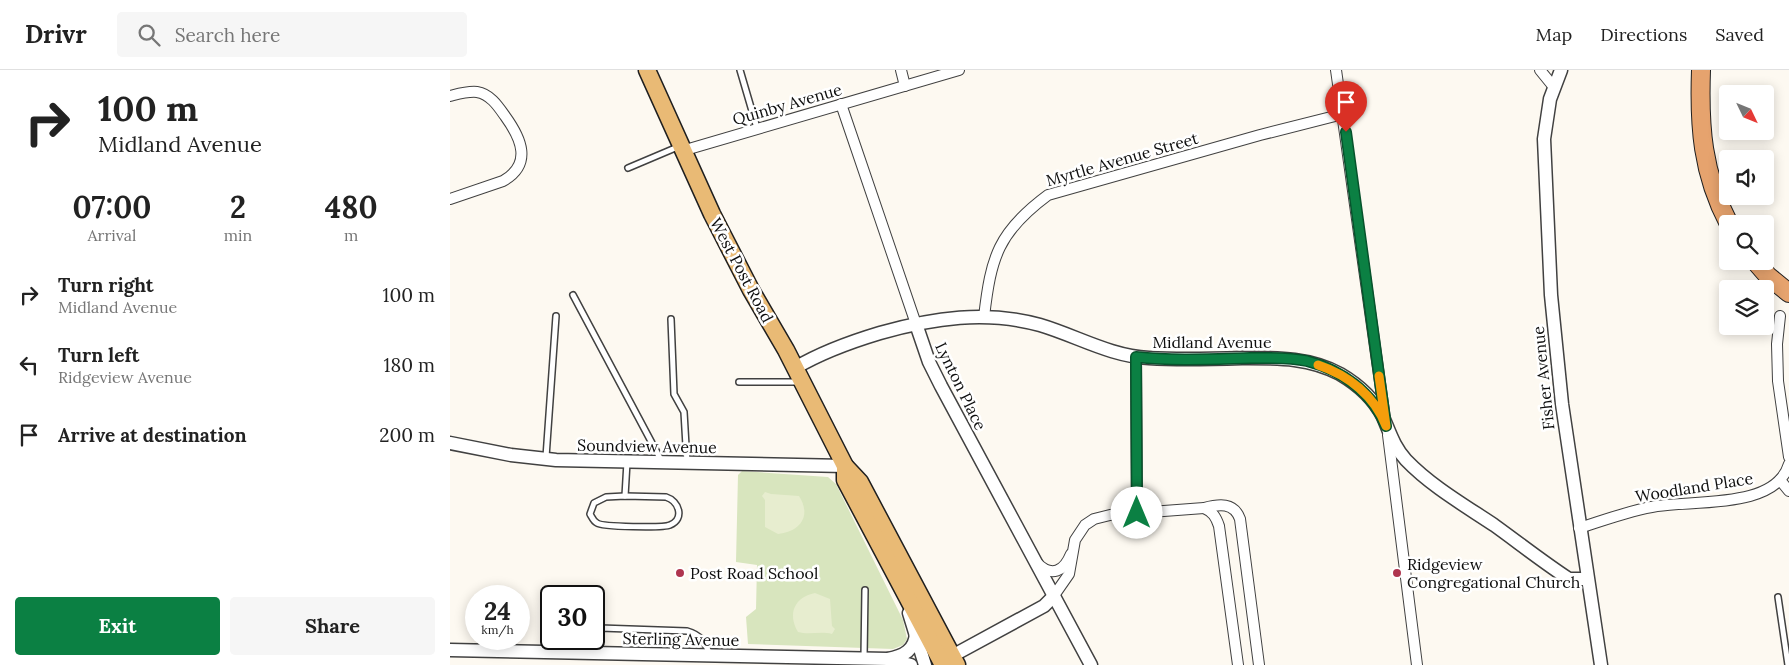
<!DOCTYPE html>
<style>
:root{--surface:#fff;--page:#f6f6f6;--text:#222;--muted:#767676;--line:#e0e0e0;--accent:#0b8043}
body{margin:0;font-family:Lora,serif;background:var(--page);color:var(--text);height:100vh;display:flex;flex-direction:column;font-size:19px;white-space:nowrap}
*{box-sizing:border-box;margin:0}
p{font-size:16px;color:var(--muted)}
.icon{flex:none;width:28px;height:28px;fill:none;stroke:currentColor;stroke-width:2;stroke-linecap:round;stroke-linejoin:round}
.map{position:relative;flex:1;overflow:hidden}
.panel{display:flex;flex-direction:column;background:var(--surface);width:450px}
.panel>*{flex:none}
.banner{background:#fff;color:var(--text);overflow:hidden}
.needle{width:32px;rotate:133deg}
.fabs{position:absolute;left:1269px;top:15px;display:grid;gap:10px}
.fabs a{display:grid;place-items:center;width:55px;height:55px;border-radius:5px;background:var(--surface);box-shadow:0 2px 12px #0003;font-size:25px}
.speed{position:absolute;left:15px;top:515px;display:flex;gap:10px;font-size:25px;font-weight:700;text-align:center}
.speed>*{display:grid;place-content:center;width:65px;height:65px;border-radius:50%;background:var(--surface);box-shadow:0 2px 12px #0003;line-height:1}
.speed small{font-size:12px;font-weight:400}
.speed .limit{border:2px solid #111;border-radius:8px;background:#fff;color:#111}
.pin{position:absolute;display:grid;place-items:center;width:42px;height:42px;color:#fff;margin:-51px -21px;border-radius:50% 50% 50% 0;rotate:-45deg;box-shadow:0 0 5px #0007}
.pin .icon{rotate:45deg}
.me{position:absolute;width:55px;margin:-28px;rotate:0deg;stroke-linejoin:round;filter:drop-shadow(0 0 4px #0008)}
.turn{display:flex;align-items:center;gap:18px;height:105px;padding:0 15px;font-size:22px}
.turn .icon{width:65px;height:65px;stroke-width:2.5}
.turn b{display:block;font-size:35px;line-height:42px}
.eta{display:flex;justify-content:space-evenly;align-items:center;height:85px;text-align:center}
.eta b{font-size:30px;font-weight:800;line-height:35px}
.action{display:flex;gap:10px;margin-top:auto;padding:10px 15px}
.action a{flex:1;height:58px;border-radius:5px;background:var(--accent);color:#fff;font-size:20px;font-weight:800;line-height:58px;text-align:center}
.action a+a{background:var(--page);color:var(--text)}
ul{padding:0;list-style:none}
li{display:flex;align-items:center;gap:15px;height:70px;padding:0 15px}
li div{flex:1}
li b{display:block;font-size:19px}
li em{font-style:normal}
header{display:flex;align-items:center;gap:30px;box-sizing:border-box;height:70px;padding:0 25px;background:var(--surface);border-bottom:1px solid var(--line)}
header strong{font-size:24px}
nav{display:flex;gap:28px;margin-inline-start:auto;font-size:18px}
.search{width:350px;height:45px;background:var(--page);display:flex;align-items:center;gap:12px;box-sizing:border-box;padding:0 18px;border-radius:5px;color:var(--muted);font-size:19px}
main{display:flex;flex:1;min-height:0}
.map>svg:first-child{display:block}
.green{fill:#d8e5be}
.pitch{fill:#e7edcf}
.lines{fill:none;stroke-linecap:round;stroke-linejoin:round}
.service-casing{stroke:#414141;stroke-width:8}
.minor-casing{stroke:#414141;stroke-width:12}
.tertiary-casing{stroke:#414141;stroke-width:15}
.primary-casing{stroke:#1f1f1f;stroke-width:19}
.trunk-casing{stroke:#1f1f1f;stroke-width:20}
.service{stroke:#fff;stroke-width:5}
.minor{stroke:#fff;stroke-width:10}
.tertiary{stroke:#fff;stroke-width:12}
.primary{stroke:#e9ba75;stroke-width:16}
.trunk{stroke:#e6a36e;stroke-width:18}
.route-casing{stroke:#07532c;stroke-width:12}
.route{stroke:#0b8043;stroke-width:9}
.slow{stroke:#f59e0b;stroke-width:9}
.poi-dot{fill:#af354f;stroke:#fff;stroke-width:2}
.labels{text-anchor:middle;stroke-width:5;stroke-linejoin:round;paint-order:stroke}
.street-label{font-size:16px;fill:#0e0e0e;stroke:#fff}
.poi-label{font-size:16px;fill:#0e0e0e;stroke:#fff;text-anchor:start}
</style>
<header>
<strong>Drivr</strong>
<div class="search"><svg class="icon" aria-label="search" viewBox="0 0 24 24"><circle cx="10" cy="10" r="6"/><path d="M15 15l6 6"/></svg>Search here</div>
<nav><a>Map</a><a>Directions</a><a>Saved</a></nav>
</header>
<main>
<section class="panel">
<div class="banner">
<div class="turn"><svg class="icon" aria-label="right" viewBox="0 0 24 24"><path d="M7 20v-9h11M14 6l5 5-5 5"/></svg><div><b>100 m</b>Midland Avenue</div></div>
</div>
<div class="eta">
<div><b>07:00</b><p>Arrival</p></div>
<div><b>2</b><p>min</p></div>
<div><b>480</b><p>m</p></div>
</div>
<ul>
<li><svg class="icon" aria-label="right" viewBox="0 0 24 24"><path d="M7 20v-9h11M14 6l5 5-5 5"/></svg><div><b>Turn right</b><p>Midland Avenue</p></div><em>100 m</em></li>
<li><svg class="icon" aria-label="left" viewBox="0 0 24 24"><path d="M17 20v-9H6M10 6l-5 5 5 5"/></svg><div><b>Turn left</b><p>Ridgeview Avenue</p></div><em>180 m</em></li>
<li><svg class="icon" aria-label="arrive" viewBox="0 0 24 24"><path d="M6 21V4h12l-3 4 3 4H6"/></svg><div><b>Arrive at destination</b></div><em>200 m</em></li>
</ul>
<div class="action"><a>Exit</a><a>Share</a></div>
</section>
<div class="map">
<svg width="1339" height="595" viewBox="0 0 1339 595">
<rect width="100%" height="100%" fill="#fdf9f1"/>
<!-- green -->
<path class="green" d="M292 401 378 407 386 414 453 550 457 569 453 575 443 579 298 574 296 547 306 539 307 495 286 492 288 405Z"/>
<!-- pitch -->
<g class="pitch">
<path d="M315 422 321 424 349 426C362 446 350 462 328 464L315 457V430L312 426Z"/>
<path d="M365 523 380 529 382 556 385 559 382 564C371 561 359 565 348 562 337 543 345 527 365 523Z"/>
</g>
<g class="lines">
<defs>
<g id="service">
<path d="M290 0 307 58"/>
<path d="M178 98 230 76"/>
<path d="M123 225 211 390"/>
<path d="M221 249 224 324 234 342 237 393"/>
<path d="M289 312H349"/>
<path d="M96 387 106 246"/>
<path d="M175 426 216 427C229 431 235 449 220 455 214 458 152 457 147 453 143 451 142 447 140 444L144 433 156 427Z"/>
<path d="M175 426 177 392"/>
<path d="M1328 527 1338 595"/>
<path d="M144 559 150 558 237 561C251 565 255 572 260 585"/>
<path d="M128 582 134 569"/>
<path d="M414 587 415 520"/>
</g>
<g id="minor">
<path d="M451 0 455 16"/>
<path d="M886 0 935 348"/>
<path d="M1090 0 1103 16"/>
<path d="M0 26C8 24 18 21 27 22 40 24 48 36 55 46 71 68 83 94 53 111L0 129"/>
<path d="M391 34 466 254"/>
<path d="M232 81 509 0"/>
<path d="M1330 246 1327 274 1328 311 1339 387"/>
<path d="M534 247C541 187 548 162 598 125L810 65 893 44"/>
<path d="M686 287 687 443"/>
<path d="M938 365 967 595"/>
<path d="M1330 410 1339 421"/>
<path d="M754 438C763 442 766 447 769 456L788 595"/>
<path d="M1129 458C1155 450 1181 440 1207 436 1245 430 1326 439 1339 394"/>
<path d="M587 493C602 508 614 501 621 484"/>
<path d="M603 527 619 504 625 470 635 455 644 449 660 445 754 438C769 434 784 432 790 449L809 595"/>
</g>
<g id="tertiary">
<path d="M1111 0 1100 29 1094 69 1101 225 1112 334 1151 595"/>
<path d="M466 254 479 292 491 316 641 595"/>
<path d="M345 298C372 282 400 272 430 263 483 248 536 240 590 255 627 266 660 286 699 288 730 290 761 289 792 288 826 288 859 287 890 304 907 314 924 329 933 347 940 363 944 377 956 390 981 416 1014 435 1044 455 1069 473 1093 492 1119 509H1137"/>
<path d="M0 373 61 385 106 390 395 396"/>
<path d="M459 543 475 595"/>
<path d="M0 580 438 589 461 595"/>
<path d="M438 589C454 586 465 580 466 563"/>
<path d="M502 594V586L594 536 603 527"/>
</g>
<g id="primary">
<path d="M197 0 262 144 301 220 336 280 395 396 410 412 507 595"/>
<path d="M395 396V410L493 595"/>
</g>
<g id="trunk">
<path d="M1251 0C1249 56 1252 103 1279 154"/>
<path d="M1305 191 1318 206 1339 223"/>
</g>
</defs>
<!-- service casing -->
<use href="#service" class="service-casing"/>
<!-- minor casing -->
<use href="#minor" class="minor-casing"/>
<!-- tertiary casing -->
<use href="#tertiary" class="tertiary-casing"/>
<!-- primary casing -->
<use href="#primary" class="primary-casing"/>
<!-- trunk casing -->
<use href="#trunk" class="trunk-casing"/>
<!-- service -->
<use href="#service" class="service"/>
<!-- minor -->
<use href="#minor" class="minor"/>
<!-- tertiary -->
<use href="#tertiary" class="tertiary"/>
<!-- primary -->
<use href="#primary" class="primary"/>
<!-- trunk -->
<use href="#trunk" class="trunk"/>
</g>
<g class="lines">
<defs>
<path id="route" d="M687 443 686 287C724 291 762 289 800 288 819 288 839 287 857 291 892 300 923 323 936 356L896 62"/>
</defs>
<!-- route casing -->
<use href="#route" class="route-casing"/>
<!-- route -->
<use href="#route" class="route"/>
<!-- slow -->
<path class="slow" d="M868 295C898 305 925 326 936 356L929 306"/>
</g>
<!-- markers -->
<g class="poi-dot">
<circle cx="230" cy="503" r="5"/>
<circle cx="947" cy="503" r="5"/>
</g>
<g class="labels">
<!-- street labels -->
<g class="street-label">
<text transform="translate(337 34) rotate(-16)" y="6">Quinby Avenue</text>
<text transform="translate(672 89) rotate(-16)" y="6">Myrtle Avenue Street</text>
<text transform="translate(292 200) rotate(62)" y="6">West Post Road</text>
<text x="762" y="278">Midland Avenue</text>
<text transform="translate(1093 308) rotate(-96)" y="6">Fisher Avenue</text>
<text transform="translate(511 316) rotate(64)" y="6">Lynton Place</text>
<text transform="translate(197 376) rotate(1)" y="6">Soundview Avenue</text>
<text transform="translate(1244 417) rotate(-9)" y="6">Woodland Place</text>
<text transform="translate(231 569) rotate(1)" y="6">Sterling Avenue</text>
</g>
<!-- poi labels -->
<g class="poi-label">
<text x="957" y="500">Ridgeview<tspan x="957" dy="18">Congregational Church</tspan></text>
<text x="240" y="509">Post Road School</text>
</g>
</g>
</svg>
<div class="fabs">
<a><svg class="needle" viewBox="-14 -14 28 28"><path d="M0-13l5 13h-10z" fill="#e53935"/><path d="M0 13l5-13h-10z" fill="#767676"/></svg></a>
<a><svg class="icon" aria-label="sound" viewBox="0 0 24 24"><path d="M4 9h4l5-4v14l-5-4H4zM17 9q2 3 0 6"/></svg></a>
<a><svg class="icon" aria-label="search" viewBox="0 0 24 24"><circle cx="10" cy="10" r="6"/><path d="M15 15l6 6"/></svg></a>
<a><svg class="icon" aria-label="layers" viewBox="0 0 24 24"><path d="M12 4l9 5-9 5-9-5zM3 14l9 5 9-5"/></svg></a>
</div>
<div class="speed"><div>24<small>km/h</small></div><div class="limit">30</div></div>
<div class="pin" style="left:896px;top:62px;background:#d93025"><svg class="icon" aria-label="arrive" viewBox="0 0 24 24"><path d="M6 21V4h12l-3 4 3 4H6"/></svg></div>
<svg class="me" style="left:687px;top:443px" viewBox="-20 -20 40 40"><circle r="19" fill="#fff"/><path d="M0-13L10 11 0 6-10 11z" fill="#0b8043"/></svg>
</div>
</main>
